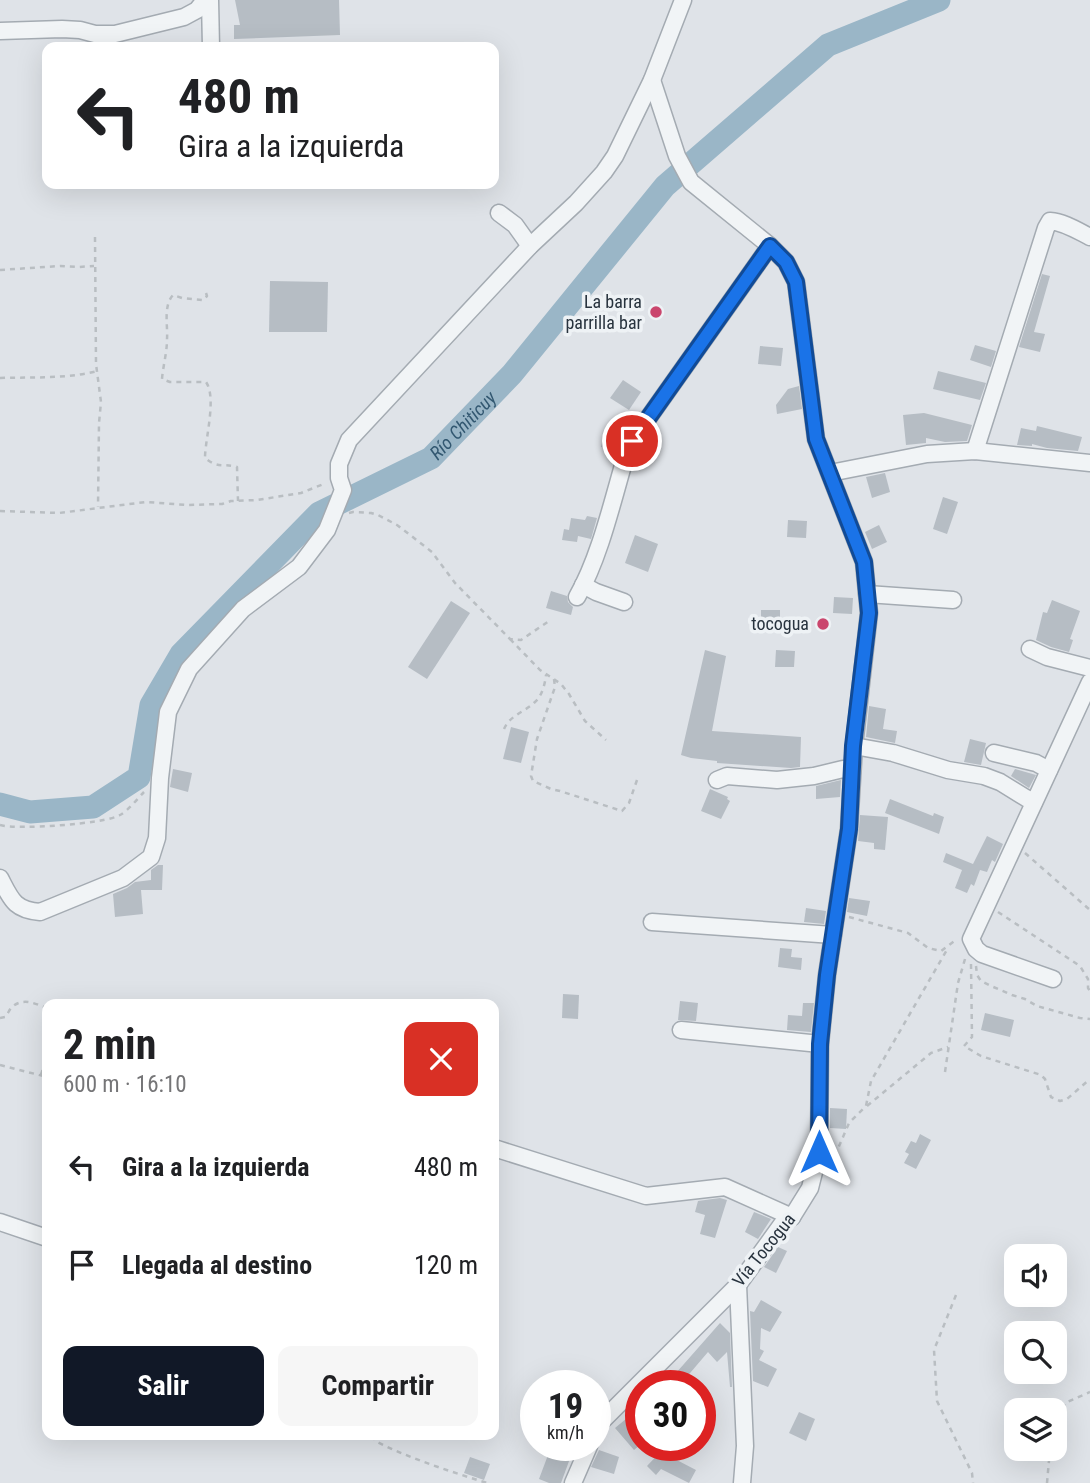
<!DOCTYPE html>
<html lang="es">
<meta charset="utf-8">
<style>
:root{--surface:#fff;--page:#f6f6f6;--text:#202124;--muted:#757577;--accent:#111827}
body{margin:0;font-family:"Roboto Condensed",sans-serif;background:var(--page);color:var(--text);height:100vh;display:flex;flex-direction:column;font-size:26px;white-space:nowrap}
*{box-sizing:border-box;margin:0}
p{font-size:23px;color:var(--muted)}
.icon{flex:none;width:38px;height:38px;fill:none;stroke:currentColor;stroke-width:2;stroke-linecap:round;stroke-linejoin:round}
.map{position:relative;flex:1;overflow:hidden}
.side{position:absolute;left:42px;top:999px;width:457px;height:441px;display:flex;flex-direction:column;background:var(--surface);border-radius:14px;box-shadow:0 7px 28px #0002}
.side>*{flex:none}
.hud{position:absolute;left:42px;top:42px;width:457px;height:147px;border-radius:14px;box-shadow:0 7px 28px #0002;background:#fff;color:var(--text);overflow:hidden}
.controls{position:absolute;left:1004px;top:1244px;display:grid;gap:14px}
.controls a{display:grid;place-items:center;width:63px;height:63px;border-radius:14px;background:var(--surface);box-shadow:0 7px 28px #0002;font-size:35px}
.speed{position:absolute;left:520px;top:1370px;display:flex;gap:14px;font-size:35px;font-weight:700;text-align:center}
.speed>*{display:grid;place-content:center;width:91px;height:91px;border-radius:50%;background:var(--surface);box-shadow:0 7px 28px #0002;line-height:1}
.speed small{font-size:18px;font-weight:400}
.speed .limit{border:10px solid #d22;background:#fff;color:#111}
.pin{position:absolute;display:grid;place-items:center;width:60px;height:60px;color:#fff;margin:-30px;border:4px solid #fff;border-radius:50%;box-shadow:0 2px 7px #0007}
.me{position:absolute;width:77px;margin:-38px;rotate:0deg;stroke-linejoin:round;filter:drop-shadow(0 0 5px #0008)}
.turn{display:flex;align-items:center;gap:24px;height:147px;padding:0 21px;font-size:32px}
.turn .icon{width:91px;height:91px;stroke-width:2.5}
.turn b{display:block;font-size:49px;line-height:60px}
.round{display:grid;place-items:center;flex:none;width:74px;height:74px;border-radius:14px;background:var(--page)}
.summary{display:flex;align-items:center;justify-content:space-between;height:119px;padding:0 21px}
h1{font-size:42px;font-weight:700;line-height:52px}
.cta{display:flex;gap:14px;margin-top:auto;padding:14px 21px}
.cta a{flex:1;height:80px;border-radius:14px;background:var(--accent);color:#fff;font-size:28px;font-weight:700;line-height:80px;text-align:center}
.cta a+a{background:var(--page);color:var(--text)}
ul{padding:0;list-style:none}
li{display:flex;align-items:center;gap:21px;height:98px;padding:0 21px}
li div{flex:1}
li b{display:block;font-size:26px}
li em{font-style:normal}
.map>svg:first-child{display:block}
.lines{fill:none;stroke-linecap:round;stroke-linejoin:round}
.river{stroke:#9ab6c7;stroke-width:23}
.building{fill:#b6bdc4}
.minor-casing{stroke:#a4abb2;stroke-width:19}
.path{stroke:#b9bec2;stroke-width:2.5;stroke-dasharray:5 5;stroke-linecap:butt}
.minor{stroke:#f1f4f6;stroke-width:16}
.route-casing{stroke:#114b97;stroke-width:18}
.route{stroke:#1a73e8;stroke-width:12}
.poi-dot{fill:#ca466d;stroke:#eef2f5;stroke-width:2.5}
.labels{text-anchor:middle;stroke-width:7;stroke-linejoin:round;paint-order:stroke}
.poi-label{font-size:18px;fill:#28333e;stroke:#eef2f5;text-anchor:end}
.street-label{font-size:18px;fill:#28333e;stroke:#eef2f5}
.water-label{font-size:19px;font-style:italic;fill:#335871;stroke:#eef2f5}
</style>
<div class="map">
<svg width="1090" height="1483" viewBox="0 0 1090 1483">
<rect width="100%" height="100%" fill="#dfe3e8"/>
<g class="lines">
<!-- river -->
<path class="river" id="s1" d="M0 804 30 812 93 807 139 777 151 705 181 654 319 513 431 458 512 374 665 186 828 45 939 0"/>
</g>
<!-- building -->
<g class="building">
<path d="M235 0H339L340 35 234 39V25H240Z"/>
<path d="M1042 274 1050 276 1034 332 1045 334 1040 352 1019 347Z"/>
<path d="M270 281 328 282 327 332H269Z"/>
<path d="M975 345 996 351 991 367 970 360Z"/>
<path d="M760 346 783 348 781 366 758 364Z"/>
<path d="M938 371 986 383 980 400 933 389Z"/>
<path d="M623 380 641 392 629 410 610 398Z"/>
<path d="M799 386 802 409 777 414 776 405 788 389Z"/>
<path d="M924 413 972 425 967 441 945 442 926 438V443L906 445 903 415Z"/>
<path d="M1037 426 1082 437 1078 451 1047 448 1032 444V446L1017 445 1021 428 1036 431Z"/>
<path d="M605 431 623 435 616 451 601 447Z"/>
<path d="M885 473 890 492 872 498 866 477Z"/>
<path d="M943 497 958 502 947 534 933 529Z"/>
<path d="M587 516 597 518 591 539 578 536 577 542 562 540 564 529 569 530 571 518 585 520Z"/>
<path d="M788 520 807 521 806 538 787 537Z"/>
<path d="M879 525 887 542 872 549 865 532Z"/>
<path d="M635 535 658 544 648 572 625 563Z"/>
<path d="M551 591 567 596 568 602 573 607 571 615 546 608Z"/>
<path d="M834 597 853 598 852 614 833 613Z"/>
<path d="M1052 600 1080 611 1070 639 1073 640 1069 652 1051 647 1036 640 1043 612 1047 613Z"/>
<path d="M451 601 470 613 427 679 408 667Z"/>
<path d="M761 610H780V627L761 626Z"/>
<path d="M705 650 726 656 712 731 801 737 800 767 791 768 717 763V761L691 758 681 755Z"/>
<path d="M776 650 795 651 794 667H775Z"/>
<path d="M869 706 886 709 883 729 897 731 895 743 866 737Z"/>
<path d="M511 727 529 732 521 763 503 759Z"/>
<path d="M970 739 986 743 981 765 964 762Z"/>
<path d="M173 769 192 773 188 792 170 787Z"/>
<path d="M1015 769 1036 775 1029 788 1011 776Z"/>
<path d="M841 780 840 797 816 799V786Z"/>
<path d="M710 789 728 797 727 799 730 801 721 819 701 811Z"/>
<path d="M890 799 933 816 934 813 944 817 939 834 885 813Z"/>
<path d="M860 815 888 817 885 850 874 849V843L858 841Z"/>
<path d="M987 836 1003 844 995 862 992 860 987 872 980 870 974 886 971 884 967 893 955 888 962 870 943 862 946 853 973 864Z"/>
<path d="M158 865H163L162 890H141L143 914 115 917 113 894 127 888 135 882 151 880V870Z"/>
<path d="M849 898 870 901 867 916 847 912Z"/>
<path d="M806 908 826 911 824 924 804 922Z"/>
<path d="M780 948 792 949 791 957 802 958 801 970 778 967Z"/>
<path d="M563 994 579 995 578 1019 562 1018Z"/>
<path d="M680 1001 698 1003 696 1021 678 1020Z"/>
<path d="M803 1003H814L811 1032 787 1030 788 1015 802 1016Z"/>
<path d="M985 1013 1014 1020 1010 1037 981 1030Z"/>
<path d="M830 1108 847 1109 846 1129 830 1128Z"/>
<path d="M920 1134 931 1140 916 1169 904 1163 909 1154 905 1152 911 1141 916 1143Z"/>
<path d="M720 1198 727 1200 715 1238 700 1234 705 1215 695 1212 698 1201Z"/>
<path d="M754 1212 771 1219 758 1239 745 1232Z"/>
<path d="M778 1247 787 1251 776 1273 764 1267Z"/>
<path d="M761 1300 782 1312 770 1332 761 1328 760 1349 764 1351 759 1360 777 1369 768 1387 753 1381 750 1311 754 1312Z"/>
<path d="M720 1323 730 1333 732 1387H730L727 1352 717 1362 708 1352 679 1386H652L663 1375 669 1381Z"/>
<path d="M640 1397V1445L634 1450 615 1428 638 1409 633 1405Z"/>
<path d="M799 1412 815 1419 806 1441 789 1433Z"/>
<path d="M666 1446H680L671 1457 696 1470 689 1483 661 1469 656 1475 647 1466Z"/>
<path d="M551 1447 572 1453 561 1483H549L539 1479Z"/>
<path d="M599 1450 619 1457 614 1474 591 1467Z"/>
<path d="M470 1457 490 1464 484 1480 464 1473Z"/>
</g>
<g class="lines">
<defs>
<g id="minor">
<path d="M210 0 211 47"/>
<path d="M0 31 62 29 80 30 95 34H115L184 17 197 10 205 0"/>
<path d="M499 213 515 225 530 246"/>
<path d="M975 451 1046 228 1050 221C1064 222 1078 231 1090 237"/>
<path d="M830 473 927 454 975 451 1090 463"/>
<path d="M583 585 596 592 624 602"/>
<path d="M867 594 953 600"/>
<path d="M577 597C600 557 613 499 626 455L632 441 770 246"/>
<path d="M1030 649 1047 657 1090 668"/>
<path d="M854 746 893 753 948 770 984 776 1000 782 1026 798 1034 802"/>
<path d="M994 753 1036 763 1049 770"/>
<path d="M717 780 727 776 777 780 814 776 843 769 852 772"/>
<path d="M0 878C11 899 14 910 40 912L123 878 151 857 157 838 160 778 168 712 189 669 243 609 299 567 327 530 343 490 339 478V464L349 440 530 246 576 203 604 172 615 156 652 80 683 0"/>
<path d="M652 922 833 935"/>
<path d="M1053 979 982 954 976 949 971 939 1090 682"/>
<path d="M681 1030 820 1044"/>
<path d="M494 1148 646 1196 725 1187 792 1217"/>
<path d="M0 1222 47 1238"/>
<path d="M738 1285 745 1446 742 1483"/>
<path d="M595 1433 600 1423 738 1285 782 1224 792 1217 810 1188 819 1152 820 1044 827 975 849 829 854 746 869 613 864 562 816 439 796 282 786 262 770 246 691 182 677 156 652 80"/>
<path d="M573 1483 589 1446"/>
</g>
</defs>
<!-- minor casing -->
<use href="#minor" class="minor-casing"/>
<!-- path -->
<g class="path">
<path d="M95 237 96 364 101 402 99 423 98 507"/>
<path d="M0 270 60 266 79 267 94 266"/>
<path d="M206 293 207 296 203 300 182 298 173 295C163 306 168 326 167 339 167 353 163 366 162 379L170 382H206C217 398 205 439 205 458 218 469 223 463 237 467L238 501"/>
<path d="M0 378C33 377 65 379 98 371"/>
<path d="M0 511 59 513 146 502 187 505 222 504 231 501 257 500 301 493 326 483"/>
<path d="M349 513 353 512 371 513 378 515 397 525 414 538 432 552 455 583 510 639 521 640 549 621"/>
<path d="M510 639 540 670 561 684 569 694 585 721 606 740"/>
<path d="M554 679 555 687 537 739 531 776 533 781 551 789 560 791 622 811 629 803 637 780"/>
<path d="M504 729C510 715 525 712 535 702 542 696 545 684 546 675"/>
<path d="M0 825C17 830 105 824 120 815 128 811 138 798 144 792"/>
<path d="M1025 853 1090 910"/>
<path d="M998 912 1080 966 1088 979V988L1090 991"/>
<path d="M849 917 908 933 928 948 941 951 957 939"/>
<path d="M971 964 972 1037 964 1046 981 1056 1041 1075 1045 1079 1051 1097 1060 1101 1067 1099 1090 1079"/>
<path d="M976 966 977 975 981 981 991 986 1012 995 1025 999 1037 1006 1080 1018 1090 1019"/>
<path d="M0 1018 5 1017C8 1014 9 1010 12 1007 23 997 36 1004 47 1008"/>
<path d="M0 1065 47 1077"/>
<path d="M945 1072 958 983 965 959"/>
<path d="M41 1075 47 1056"/>
<path d="M867 1106 931 1053 948 1047"/>
<path d="M831 1165 849 1123 866 1106 871 1081 948 948"/>
<path d="M956 1295 934 1350 937 1401 972 1473 973 1483"/>
<path d="M1055 1427 1065 1403 1090 1392"/>
<path d="M374 1435 375 1441C411 1459 449 1471 487 1483"/>
<path d="M1047 1483 1050 1449"/>
</g>
<!-- minor -->
<use href="#minor" class="minor"/>
</g>
<g class="lines">
<defs>
<path id="route" d="M632 441 770 246 786 262 796 282 816 439 864 562 869 613 853 746 849 829 827 975 820 1044 819 1152"/>
</defs>
<!-- route casing -->
<use href="#route" class="route-casing"/>
<!-- route -->
<use href="#route" class="route"/>
</g>
<!-- markers -->
<g class="poi-dot">
<circle cx="656" cy="312" r="7"/>
<circle cx="823" cy="624" r="7"/>
</g>
<g class="labels">
<!-- poi labels -->
<g class="poi-label">
<text x="642" y="308">La barra<tspan x="642" dy="21">parrilla bar</tspan></text>
<text x="809" y="630">tocogua</text>
</g>
<!-- street labels -->
<g class="street-label">
<text transform="translate(764 1250) rotate(-51)" y="6">Vía Tocogua</text>
</g>
<!-- water labels -->
<g class="water-label">
<text dy="7" stroke="none"><textPath href="#s1" startOffset="649">Río Chiticuy</textPath></text>
</g>
</g>
</svg>
<div class="controls">
<a><svg class="icon" aria-label="sound" viewBox="0 0 24 24"><path d="M4 9h4l5-4v14l-5-4H4zM17 9q2 3 0 6"/></svg></a>
<a><svg class="icon" aria-label="search" viewBox="0 0 24 24"><circle cx="10" cy="10" r="6"/><path d="M15 15l6 6"/></svg></a>
<a><svg class="icon" aria-label="layers" viewBox="0 0 24 24"><path d="M12 4l9 5-9 5-9-5zM3 14l9 5 9-5"/></svg></a>
</div>
<div class="speed"><div>19<small>km/h</small></div><div class="limit">30</div></div>
<div class="pin" style="left:632px;top:441px;background:#d93025"><svg class="icon" aria-label="arrive" viewBox="0 0 24 24"><path d="M6 21V4h12l-3 4 3 4H6"/></svg></div>
<svg class="me" style="left:819px;top:1152px" viewBox="-20 -20 40 40"><path d="M0-17L14 15 0 8-14 15z" fill="#1a73e8" stroke="#fff" stroke-width="4"/></svg>
<div class="hud">
<div class="turn"><svg class="icon" aria-label="left" viewBox="0 0 24 24"><path d="M17 20v-9H6M10 6l-5 5 5 5"/></svg><div><b>480 m</b>Gira a la izquierda</div></div>
</div>
<section class="side">
<div class="summary"><div><h1>2 min</h1><p>600 m · 16:10</p></div><a class="round" style="background:#d93025;color:#fff"><svg class="icon" aria-label="close" viewBox="0 0 24 24"><path d="M6 6l12 12M18 6L6 18"/></svg></a></div>
<ul>
<li><svg class="icon" aria-label="left" viewBox="0 0 24 24"><path d="M17 20v-9H6M10 6l-5 5 5 5"/></svg><div><b>Gira a la izquierda</b></div><em>480 m</em></li>
<li><svg class="icon" aria-label="arrive" viewBox="0 0 24 24"><path d="M6 21V4h12l-3 4 3 4H6"/></svg><div><b>Llegada al destino</b></div><em>120 m</em></li>
</ul>
<div class="cta"><a>Salir</a><a>Compartir</a></div>
</section>
</div>
